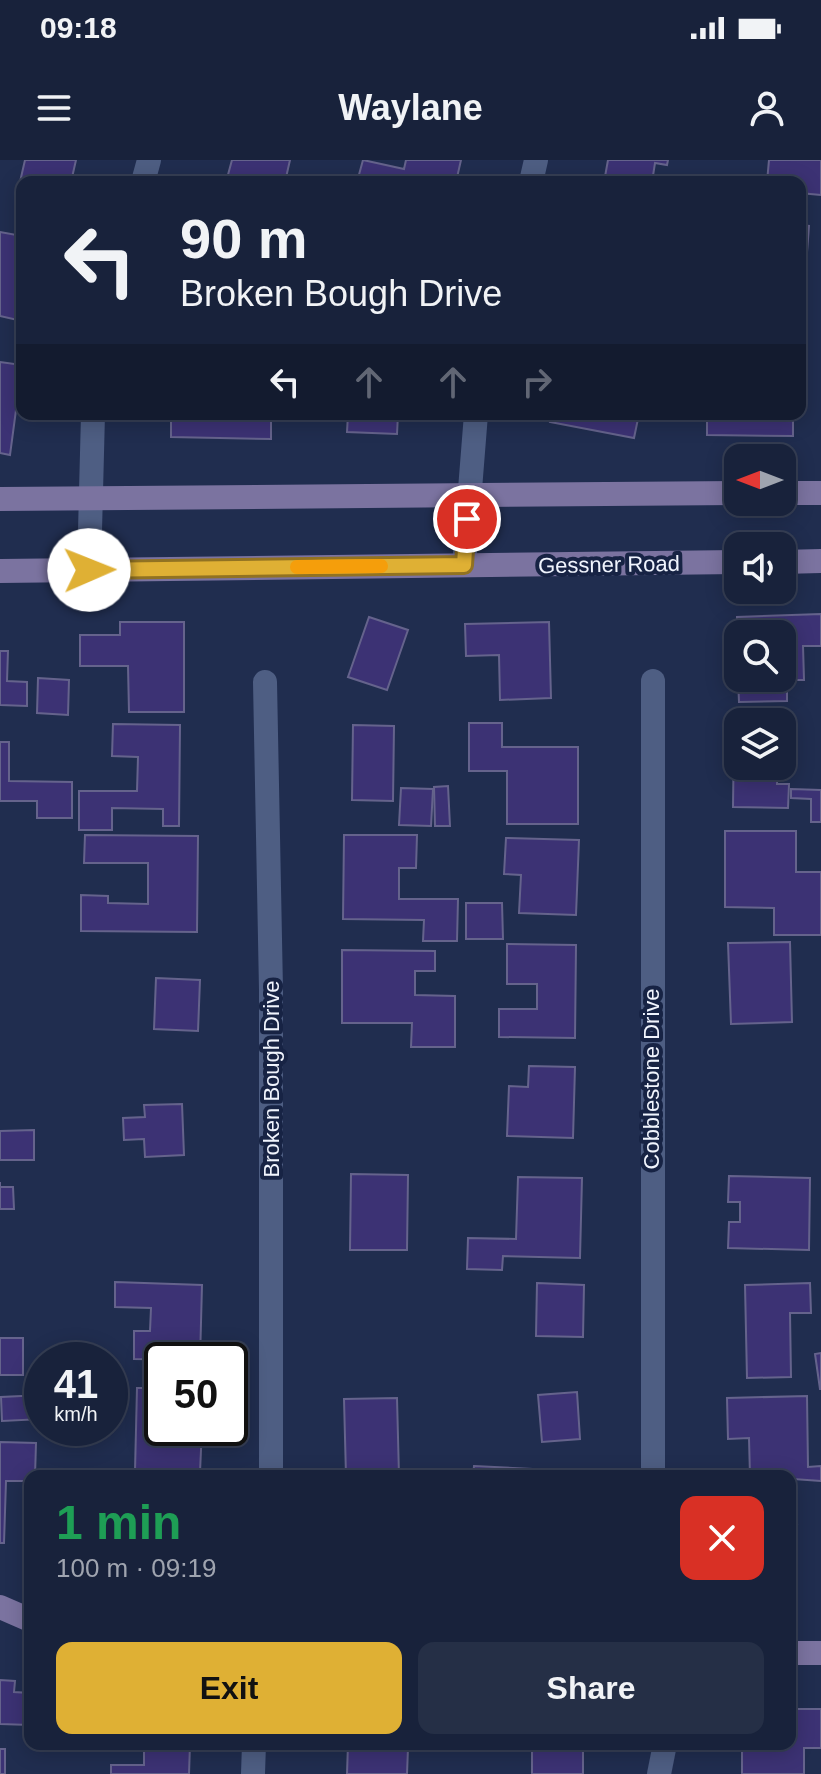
<!DOCTYPE html>
<meta charset="utf-8">
<style>
:root{--surface:#18223b;--page:#252f46;--text:#f1f3f6;--muted:#9fa4af;--line:#363f55;--accent:#dfb034}
body{margin:0;font-family:Helvetica,sans-serif;background:var(--page);color:var(--text);height:100vh;display:flex;flex-direction:column;font-size:30px;white-space:nowrap}
*{box-sizing:border-box;margin:0}
p{font-size:26px;color:var(--muted)}
.icon{flex:none;width:44px;height:44px;fill:none;stroke:currentColor;stroke-width:2;stroke-linecap:round;stroke-linejoin:round}
.map{position:relative;flex:1;overflow:hidden}
.side{position:absolute;left:24px;top:1310px;width:772px;height:280px;display:flex;flex-direction:column;background:var(--surface);border-radius:16px;box-shadow:0 4px 20px #0003,0 0 0 2px var(--line)}
.side>*{flex:none}
.hud{position:absolute;left:16px;top:16px;width:790px;height:244px;border-radius:16px;box-shadow:0 4px 20px #0003,0 0 0 2px var(--line);background:#18223b;color:var(--text);overflow:hidden}
.needle{width:52px;rotate:270deg}
.tools{position:absolute;left:724px;top:284px;display:grid;gap:16px}
.tools a{display:grid;place-items:center;width:72px;height:72px;border-radius:16px;background:var(--surface);box-shadow:0 4px 20px #0003,0 0 0 2px var(--line);font-size:40px}
.speed{position:absolute;left:24px;top:1182px;display:flex;gap:16px;font-size:40px;font-weight:700;text-align:center}
.speed>*{display:grid;place-content:center;width:104px;height:104px;border-radius:50%;background:var(--surface);box-shadow:0 4px 20px #0003,0 0 0 2px var(--line);line-height:1}
.speed small{font-size:20px;font-weight:400}
.speed .limit{border:4px solid #111;border-radius:12px;background:#fff;color:#111}
.pin{position:absolute;display:grid;place-items:center;width:68px;height:68px;color:#fff;margin:-34px;border:4px solid #fff;border-radius:50%;box-shadow:0 2px 8px #0007}
.me{position:absolute;width:88px;margin:-44px;rotate:89deg;stroke-linejoin:round;filter:drop-shadow(0 0 6px #0008)}
.turn{display:flex;align-items:center;gap:28px;height:168px;padding:0 32px;font-size:36px}
.turn .icon{width:104px;height:104px;stroke-width:2.5}
.turn b{display:block;font-size:56px;line-height:68px}
.lanes{display:flex;align-items:center;height:76px;padding:0 32px;background:#0003;justify-content:center;gap:40px;direction:ltr}
.lanes .off{opacity:.35}
.round{display:grid;place-items:center;flex:none;width:84px;height:84px;border-radius:16px;background:var(--page)}
.head{display:flex;align-items:center;justify-content:space-between;height:136px;padding:0 32px}
h1{font-size:48px;font-weight:700;line-height:60px;color:#1e9e55}
.cta{display:flex;gap:16px;margin-top:auto;padding:16px 32px}
.cta a{flex:1;height:92px;border-radius:16px;background:var(--accent);color:#111;font-size:32px;font-weight:700;line-height:92px;text-align:center}
.cta a+a{background:var(--page);color:var(--text)}
.status{display:flex;justify-content:space-between;align-items:center;height:56px;padding:0 40px;background:var(--surface);direction:ltr}
.status svg{height:22px;fill:currentColor}
header{display:flex;justify-content:space-between;align-items:center;height:104px;padding:0 32px;background:var(--surface);font-size:36px;font-weight:700}
.map>svg:first-child{display:block}
.building{fill:#3c3274;stroke:#65638c;stroke-width:2}
.lines{fill:none;stroke-linecap:round;stroke-linejoin:round}
.street{stroke:#4e5e83;stroke-width:24}
.secondary{stroke:#7b73a0;stroke-width:24}
.route-casing{stroke:#917222;stroke-width:20}
.route{stroke:#dfb034;stroke-width:14}
.slow{stroke:#f59e0b;stroke-width:14}
.labels{text-anchor:middle;stroke-width:8;stroke-linejoin:round;paint-order:stroke}
.street-label{font-size:22px;fill:#f0f4fd;stroke:#172344}
</style>
<div class="status"><b>09:18</b><svg viewBox="0 0 49 12"><path d="M0 12V9h3v3zM5 12V6h3v6zM10 12V3h3v9zM15 12V0h3v12zM26 1h20v11H26zM47 4h2v5h-2z"/></svg></div>
<header><svg class="icon" aria-label="menu" viewBox="0 0 24 24"><path d="M4 6h16M4 12h16M4 18h16"/></svg>Waylane<svg class="icon" aria-label="person" viewBox="0 0 24 24"><circle cx="12" cy="8" r="4"/><path d="M4 21q1-7 8-7t8 7"/></svg></header>
<div class="map">
<svg width="821" height="1614" viewBox="0 0 821 1614">
<rect width="100%" height="100%" fill="#202d4f"/>
<!-- building -->
<g class="building">
<path d="M25 0H76L71 22H22V36L17 35Z"/>
<path d="M232 0H290L285 22H226Z"/>
<path d="M363 0 404 9 406 0H461L456 22H357Z"/>
<path d="M608 0H668L667 5 655 3 652 22H604Z"/>
<path d="M769 0H821V35L800 33V22H767Z"/>
<path d="M800 65 809 66 802 158H800Z"/>
<path d="M0 72 22 76V161L0 156Z"/>
<path d="M0 202 22 205 10 295 0 293Z"/>
<path d="M171 254 271 256V279L171 277Z"/>
<path d="M348 254H398L397 274 347 272Z"/>
<path d="M552 254H639L634 278 550 262Z"/>
<path d="M707 254H793V276L707 275Z"/>
<path d="M821 454V486H803L804 520H787V541L739 542 738 518H782V474H738V503L737 457Z"/>
<path d="M369 457 408 470 387 530 348 517Z"/>
<path d="M120 462H184V552H129L128 506H80V475H120Z"/>
<path d="M549 462 551 538 500 540 499 495 466 496 465 464Z"/>
<path d="M0 491H8L7 521 27 522V546L0 545Z"/>
<path d="M38 518 69 520 68 555 37 553Z"/>
<path d="M469 563H502V587H578V664H507V611H469Z"/>
<path d="M113 564 180 565 179 666H163V649L112 648V670H79V631H137L138 597 112 596Z"/>
<path d="M353 565 394 566 393 641 352 640Z"/>
<path d="M734 571H738V606H778L777 624H789L788 648 733 647Z"/>
<path d="M0 582H9V621L72 622V658H37V641H0Z"/>
<path d="M448 626 450 666H435L434 627Z"/>
<path d="M401 628 433 629 431 666 399 665Z"/>
<path d="M791 629 821 630V662H811V639L791 638Z"/>
<path d="M725 671H796V712H821V775H774V748L725 747Z"/>
<path d="M85 675 198 676 197 772 81 771V735L108 736V743L148 744V703H84Z"/>
<path d="M344 675H417L416 708H399V739H458L457 781H423L424 760 343 759Z"/>
<path d="M506 678 579 680 576 755 519 753 521 715 504 714Z"/>
<path d="M466 743H502L503 779H466Z"/>
<path d="M790 782 792 862 731 864 728 783Z"/>
<path d="M507 784 576 785 575 878 499 877V849H537V824H507Z"/>
<path d="M342 790 435 791V811H415V835L455 836V887H411L412 863H342Z"/>
<path d="M156 818 200 820 198 871 154 869Z"/>
<path d="M529 906 575 907 573 978 507 976 509 926 528 927Z"/>
<path d="M182 944 184 995 145 997 144 979 124 980 123 958 145 957 144 945Z"/>
<path d="M34 970V1000H0V971Z"/>
<path d="M351 1014 408 1015 407 1090H350Z"/>
<path d="M729 1016 810 1018 809 1090 728 1088 729 1062H740V1042H728Z"/>
<path d="M518 1017 582 1018 580 1098 503 1096 502 1110 467 1109 468 1078 516 1079Z"/>
<path d="M0 1022V1027H13L14 1049H0Z"/>
<path d="M115 1122 202 1125 200 1200 134 1199V1171H150L151 1148 115 1147Z"/>
<path d="M537 1123 584 1125 583 1177 536 1176Z"/>
<path d="M810 1123 811 1153H790L791 1217 747 1218 745 1125Z"/>
<rect x="0" y="1178" width="23" height="37"/>
<path d="M821 1193V1229H820L815 1194Z"/>
<path d="M137 1228H162V1268H202L200 1312 135 1311Z"/>
<path d="M577 1232 580 1279 542 1282 538 1235Z"/>
<path d="M42 1235V1263V1259L2 1261 1 1237Z"/>
<path d="M807 1236 808 1307 821 1306V1321L750 1316 749 1278 728 1279 727 1238Z"/>
<path d="M397 1238 399 1316H346L344 1239Z"/>
<path d="M0 1282 36 1283 35 1316H30V1321H6L4 1383H0Z"/>
<path d="M474 1306 552 1310V1316H473Z"/>
<path d="M790 1363 797 1365 790 1397Z"/>
<path d="M0 1520 15 1521 14 1532 30 1533V1565L0 1564Z"/>
<path d="M790 1549H821V1588H804V1614H742V1584H790Z"/>
<path d="M144 1584H190L189 1614H111V1605H144Z"/>
<path d="M348 1584H458L457 1590 408 1588 407 1614H347Z"/>
<path d="M488 1584H583V1614H532V1585Z"/>
<rect x="0" y="1589" width="5" height="25"/>
</g>
<g class="lines">
<!-- street -->
<g class="street">
<path d="M143 22 149 0"/>
<path d="M531 22 536 0"/>
<path d="M464 405 476 254"/>
<path d="M89 410 93 254"/>
<path d="M653 521V1316"/>
<path d="M265 522 271 830V1316"/>
<path d="M253 1614 254 1584"/>
<path d="M659 1614 665 1584"/>
</g>
<!-- secondary -->
<g class="secondary">
<path d="M782 333H821"/>
<path d="M0 339 738 333"/>
<path d="M782 402 821 401"/>
<path d="M0 411 738 402"/>
<path d="M0 1447 30 1460"/>
<path d="M790 1493H821"/>
</g>
</g>
<g class="lines">
<defs>
<path id="route" d="M89 410 464 405 467 359"/>
</defs>
<!-- route casing -->
<use href="#route" class="route-casing"/>
<!-- route -->
<use href="#route" class="route"/>
<!-- slow -->
<path class="slow" d="M297 407 381 406"/>
</g>
<g class="labels">
<!-- street labels -->
<g class="street-label">
<text transform="translate(609 404) rotate(-1)" y="8">Gessner Road</text>
<text transform="translate(271 919) rotate(-90)" y="8">Broken Bough Drive</text>
<text transform="translate(651 919) rotate(-90)" y="8">Cobblestone Drive</text>
</g>
</g>
</svg>
<div class="tools">
<a><svg class="needle" viewBox="-14 -14 28 28"><path d="M0-13l5 13h-10z" fill="#e53935"/><path d="M0 13l5-13h-10z" fill="#9fa4af"/></svg></a>
<a><svg class="icon" aria-label="sound" viewBox="0 0 24 24"><path d="M4 9h4l5-4v14l-5-4H4zM17 9q2 3 0 6"/></svg></a>
<a><svg class="icon" aria-label="search" viewBox="0 0 24 24"><circle cx="10" cy="10" r="6"/><path d="M15 15l6 6"/></svg></a>
<a><svg class="icon" aria-label="layers" viewBox="0 0 24 24"><path d="M12 4l9 5-9 5-9-5zM3 14l9 5 9-5"/></svg></a>
</div>
<div class="speed"><div>41<small>km/h</small></div><div class="limit">50</div></div>
<div class="pin" style="left:467px;top:359px;background:#d93025"><svg class="icon" aria-label="arrive" viewBox="0 0 24 24"><path d="M6 21V4h12l-3 4 3 4H6"/></svg></div>
<svg class="me" style="left:89px;top:410px" viewBox="-20 -20 40 40"><circle r="19" fill="#fff"/><path d="M0-13L10 11 0 6-10 11z" fill="#dfb034"/></svg>
<div class="hud">
<div class="turn"><svg class="icon" aria-label="left" viewBox="0 0 24 24"><path d="M17 20v-9H6M10 6l-5 5 5 5"/></svg><div><b>90 m</b>Broken Bough Drive</div></div>
<div class="lanes"><svg class="icon" aria-label="left" viewBox="0 0 24 24"><path d="M17 20v-9H6M10 6l-5 5 5 5"/></svg><svg class="icon off" aria-label="ahead" viewBox="0 0 24 24"><path d="M12 20V5M6 11l6-6 6 6"/></svg><svg class="icon off" aria-label="ahead" viewBox="0 0 24 24"><path d="M12 20V5M6 11l6-6 6 6"/></svg><svg class="icon off" aria-label="right" viewBox="0 0 24 24"><path d="M7 20v-9h11M14 6l5 5-5 5"/></svg></div>
</div>
<section class="side">
<div class="head"><div><h1>1 min</h1><p>100 m · 09:19</p></div><a class="round" style="background:#d93025;color:#fff"><svg class="icon" aria-label="close" viewBox="0 0 24 24"><path d="M6 6l12 12M18 6L6 18"/></svg></a></div>
<div class="cta"><a>Exit</a><a>Share</a></div>
</section>
</div>
